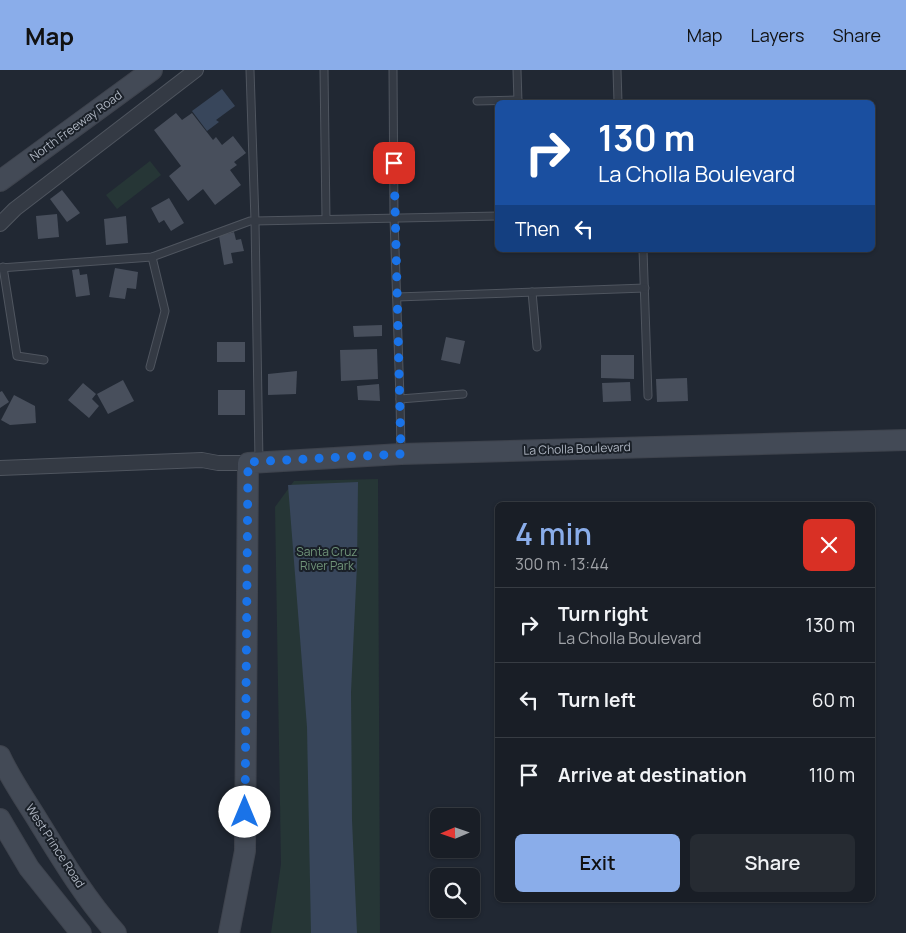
<!DOCTYPE html>
<meta charset="utf-8">
<style>
:root{--surface:#191e26;--page:#262b32;--text:#f1f3f6;--muted:#9fa2a7;--line:#373c43;--accent:#8aadea}
body{margin:0;font-family:Manrope,sans-serif;background:var(--page);color:var(--text);height:100vh;display:flex;flex-direction:column;font-size:19px;white-space:nowrap}
*{box-sizing:border-box;margin:0}
p{font-size:16px;color:var(--muted)}
.icon{flex:none;width:28px;height:28px;fill:none;stroke:currentColor;stroke-width:2;stroke-linecap:round;stroke-linejoin:round}
.map{position:relative;flex:1;overflow:hidden}
.drawer{position:absolute;left:495px;top:432px;width:380px;height:400px;display:flex;flex-direction:column;background:var(--surface);border-radius:8px;box-shadow:0 1px 4px #0004,0 0 0 1px var(--line)}
.drawer>*{flex:none}
.hud{position:absolute;left:495px;top:30px;width:380px;height:152px;border-radius:8px;box-shadow:0 1px 4px #0004,0 0 0 1px var(--line);background:#1a4fa0;color:#fff;overflow:hidden}
.needle{width:32px;rotate:268deg}
.controls{position:absolute;left:430px;top:738px;display:grid;gap:10px}
.controls a{display:grid;place-items:center;width:50px;height:50px;border-radius:8px;background:var(--surface);box-shadow:0 1px 4px #0004,0 0 0 1px var(--line);font-size:25px}
.pin{position:absolute;display:grid;place-items:center;width:42px;height:42px;color:#fff;margin:-21px;border-radius:10px;box-shadow:0 2px 8px #0006}
.me{position:absolute;width:55px;margin:-28px;rotate:0deg;stroke-linejoin:round;filter:drop-shadow(0 0 4px #0008)}
.turn{display:flex;align-items:center;gap:18px;height:105px;padding:0 20px;font-size:22px}
.turn .icon{width:65px;height:65px;stroke-width:2.5}
.turn b{display:block;font-size:35px;line-height:42px}
.then{display:flex;align-items:center;height:48px;padding:0 20px;background:#0003;gap:10px;font-size:19px}
.round{display:grid;place-items:center;flex:none;width:52px;height:52px;border-radius:8px;background:var(--page)}
.head{display:flex;align-items:center;justify-content:space-between;height:85px;padding:0 20px}
h1{font-size:30px;font-weight:600;line-height:38px;color:var(--accent)}
.primary-button{display:flex;gap:10px;margin-top:auto;padding:10px 20px}
.primary-button a{flex:1;height:58px;border-radius:8px;background:var(--accent);color:#111;font-size:20px;font-weight:600;line-height:58px;text-align:center}
.primary-button a+a{background:var(--page);color:var(--text)}
ul{padding:0;list-style:none}
li{display:flex;align-items:center;gap:15px;height:75px;padding:0 20px;border-top:1px solid var(--line)}
li div{flex:1}
li b{display:block;font-size:19px}
li em{font-style:normal}
header{display:flex;align-items:center;gap:30px;box-sizing:border-box;height:70px;padding:0 25px;background:var(--accent);color:#111}
header strong{font-size:24px}
nav{display:flex;gap:28px;margin-inline-start:auto;font-size:18px}
.map>svg:first-child{display:block}
.green{fill:#263636}
.water{fill:#38465b}
.building{fill:#484f5c}
.lines{fill:none;stroke-linecap:round;stroke-linejoin:round}
.lane-casing{stroke:#4f555f;stroke-width:9}
.street-casing{stroke:#4f555f;stroke-width:16}
.secondary-casing{stroke:#3e434d;stroke-width:22}
.lane{stroke:#343a44;stroke-width:7}
.street{stroke:#343a44;stroke-width:14}
.secondary{stroke:#434a56;stroke-width:20}
.route{stroke:#1a73e8;stroke-width:9;stroke-dasharray:0 16.2}
.labels{text-anchor:middle;stroke-width:4;stroke-linejoin:round;paint-order:stroke}
.street-label{font-size:12px;fill:#aeb5c1;stroke:#1a2028}
.park-label{font-size:12px;fill:#709479;stroke:#1a2028}
</style>
<header>
<strong>Map</strong>
<nav><a>Map</a><a>Layers</a><a>Share</a></nav>
</header>
<div class="map">
<svg width="906" height="863" viewBox="0 0 906 863">
<rect width="100%" height="100%" fill="#212833"/>
<!-- green -->
<g class="green">
<path d="M150 91 161 105 117 139 106 125Z"/>
<path d="M378 409 380 863H271L281 794 275 437 294 411Z"/>
</g>
<!-- water -->
<g class="water">
<path d="M222 19 235 36 216 50 219 52 207 61 192 41Z"/>
<path d="M358 412 357 495 351 622 352 750 357 863H311L307 657 288 415Z"/>
</g>
<!-- building -->
<g class="building">
<path d="M176 43 182 50 192 43 213 70 216 67 222 75 233 66 246 83 234 92 237 95 230 100 241 115 215 135 203 119 188 131 169 106 181 96 154 60Z"/>
<path d="M62 120 80 143 67 152 50 129Z"/>
<path d="M169 128 184 153 171 161 164 150 159 153 151 138Z"/>
<path d="M57 144 59 167 38 169 36 146Z"/>
<path d="M126 146 128 173 106 175 104 149Z"/>
<path d="M234 162 236 170 241 169 244 181 231 183 233 193 224 195 219 166Z"/>
<path d="M115 198 138 202 136 219 127 218 125 229 109 227Z"/>
<path d="M79 199 80 205 87 204 90 225 76 227 72 200Z"/>
<path d="M382 255V266L354 267 353 256Z"/>
<path d="M446 267 465 271 460 294 441 290Z"/>
<rect x="217" y="272" width="28" height="20"/>
<path d="M377 279 378 309 341 311 340 280Z"/>
<path d="M601 285H634V309L601 308Z"/>
<path d="M297 301 296 324 268 325V304Z"/>
<path d="M687 308 688 331 657 332 656 309Z"/>
<path d="M123 310 134 331 108 344 97 324Z"/>
<path d="M630 312 631 331 603 332 602 313Z"/>
<path d="M83 313 96 324 92 329 99 336 89 348 68 330Z"/>
<path d="M379 314 380 331 358 330 357 316Z"/>
<rect x="218" y="320" width="27" height="25"/>
<path d="M2 321 9 332 0 338V322Z"/>
<path d="M14 325 35 336 36 353 10 355 1 350Z"/>
</g>
<g class="lines">
<defs>
<g id="lane">
<path d="M250 0 255 151 259 392"/>
<path d="M324 0 326 149"/>
<path d="M393 0 394 148 400 329 463 324"/>
<path d="M517 0 518 32"/>
<path d="M617 0 618 32"/>
<path d="M477 31 518 30"/>
<path d="M643 180 648 326"/>
<path d="M3 197 17 286 44 290"/>
<path d="M0 198 152 187 250 151 498 146"/>
<path d="M532 222 537 277"/>
<path d="M397 227 645 218"/>
<path d="M150 297 165 241 152 187"/>
<path d="M400 329 401 383"/>
</g>
<g id="street">
<path d="M0 154 15 139 196 0"/>
<path d="M0 398 202 390 218 393H248"/>
</g>
<g id="secondary">
<path d="M0 111 152 0"/>
<path d="M0 686C10 708 24 728 37 749 61 788 85 828 116 863"/>
<path d="M0 749 29 798 81 863"/>
<path d="M229 863 245 781 248 393 401 384 906 370"/>
</g>
</defs>
<!-- lane casing -->
<use href="#lane" class="lane-casing"/>
<!-- street casing -->
<use href="#street" class="street-casing"/>
<!-- secondary casing -->
<use href="#secondary" class="secondary-casing"/>
<!-- lane -->
<use href="#lane" class="lane"/>
<!-- street -->
<use href="#street" class="street"/>
<!-- secondary -->
<use href="#secondary" class="secondary"/>
</g>
<g class="lines">
<!-- route -->
<path class="route" d="M245 742 248 392 401 384 394 93"/>
</g>
<g class="labels">
<!-- street labels -->
<g class="street-label">
<text transform="translate(76 56) rotate(-36)" y="4">North Freeway Road</text>
<text transform="translate(577 379) rotate(-2)" y="4">La Cholla Boulevard</text>
<text transform="translate(55 776) rotate(57)" y="4">West Prince Road</text>
</g>
<!-- park labels -->
<g class="park-label">
<text x="327" y="486">Santa Cruz<tspan x="327" dy="14">River Park</tspan></text>
</g>
</g>
</svg>
<div class="controls">
<a><svg class="needle" viewBox="-14 -14 28 28"><path d="M0-13l5 13h-10z" fill="#e53935"/><path d="M0 13l5-13h-10z" fill="#9fa2a7"/></svg></a>
<a><svg class="icon" aria-label="search" viewBox="0 0 24 24"><circle cx="10" cy="10" r="6"/><path d="M15 15l6 6"/></svg></a>
</div>
<div class="pin" style="left:394px;top:93px;background:#d93025"><svg class="icon" aria-label="arrive" viewBox="0 0 24 24"><path d="M6 21V4h12l-3 4 3 4H6"/></svg></div>
<svg class="me" style="left:245px;top:742px" viewBox="-20 -20 40 40"><circle r="19" fill="#fff"/><path d="M0-13L10 11 0 6-10 11z" fill="#1a73e8"/></svg>
<div class="hud">
<div class="turn"><svg class="icon" aria-label="right" viewBox="0 0 24 24"><path d="M7 20v-9h11M14 6l5 5-5 5"/></svg><div><b>130 m</b>La Cholla Boulevard</div></div>
<div class="then">Then<svg class="icon" aria-label="left" viewBox="0 0 24 24"><path d="M17 20v-9H6M10 6l-5 5 5 5"/></svg></div>
</div>
<section class="drawer">
<div class="head"><div><h1>4 min</h1><p>300 m · 13:44</p></div><a class="round" style="background:#d93025;color:#fff"><svg class="icon" aria-label="close" viewBox="0 0 24 24"><path d="M6 6l12 12M18 6L6 18"/></svg></a></div>
<ul>
<li><svg class="icon" aria-label="right" viewBox="0 0 24 24"><path d="M7 20v-9h11M14 6l5 5-5 5"/></svg><div><b>Turn right</b><p>La Cholla Boulevard</p></div><em>130 m</em></li>
<li><svg class="icon" aria-label="left" viewBox="0 0 24 24"><path d="M17 20v-9H6M10 6l-5 5 5 5"/></svg><div><b>Turn left</b></div><em>60 m</em></li>
<li><svg class="icon" aria-label="arrive" viewBox="0 0 24 24"><path d="M6 21V4h12l-3 4 3 4H6"/></svg><div><b>Arrive at destination</b></div><em>110 m</em></li>
</ul>
<div class="primary-button"><a>Exit</a><a>Share</a></div>
</section>
</div>
